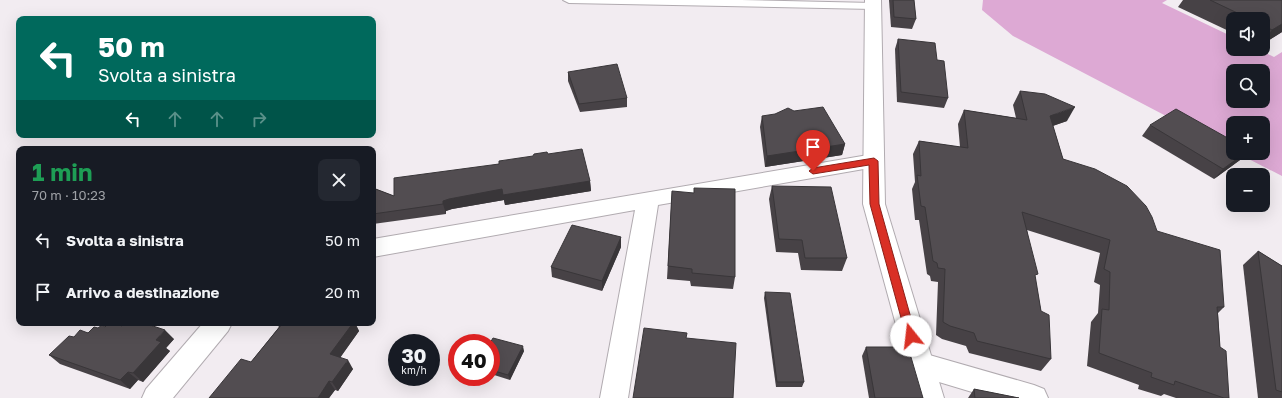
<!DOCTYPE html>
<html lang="it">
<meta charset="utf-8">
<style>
:root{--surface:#171b24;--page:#242831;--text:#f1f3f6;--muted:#9ea1a6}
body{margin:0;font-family:"Golos Text",sans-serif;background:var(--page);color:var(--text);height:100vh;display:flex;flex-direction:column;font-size:15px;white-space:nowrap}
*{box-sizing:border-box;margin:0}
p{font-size:13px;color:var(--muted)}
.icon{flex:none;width:22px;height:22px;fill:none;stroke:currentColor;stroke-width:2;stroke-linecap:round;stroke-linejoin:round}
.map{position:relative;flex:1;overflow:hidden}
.panel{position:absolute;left:16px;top:146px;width:360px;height:180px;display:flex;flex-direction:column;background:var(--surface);border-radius:8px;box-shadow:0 4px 16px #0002}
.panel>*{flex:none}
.banner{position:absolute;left:16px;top:16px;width:360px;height:122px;border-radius:8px;box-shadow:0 4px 16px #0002;background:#00695c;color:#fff;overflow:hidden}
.controls{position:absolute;left:1226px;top:12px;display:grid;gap:8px}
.controls a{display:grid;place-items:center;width:44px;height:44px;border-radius:8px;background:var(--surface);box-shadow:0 4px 16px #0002;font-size:20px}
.speed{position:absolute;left:388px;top:334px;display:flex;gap:8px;font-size:20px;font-weight:700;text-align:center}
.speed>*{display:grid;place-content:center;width:52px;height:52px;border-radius:50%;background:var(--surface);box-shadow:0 4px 16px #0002;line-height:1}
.speed small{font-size:10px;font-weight:400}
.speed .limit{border:6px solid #d22;background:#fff;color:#111}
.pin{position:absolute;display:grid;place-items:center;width:34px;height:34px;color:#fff;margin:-41px -17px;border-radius:50% 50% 50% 0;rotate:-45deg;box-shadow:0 0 4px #0007}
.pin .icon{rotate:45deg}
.me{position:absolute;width:44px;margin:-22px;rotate:344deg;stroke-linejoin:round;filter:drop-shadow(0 0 3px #0008)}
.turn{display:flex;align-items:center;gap:14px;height:84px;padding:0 16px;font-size:18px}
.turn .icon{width:52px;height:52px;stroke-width:2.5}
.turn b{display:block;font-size:28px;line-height:34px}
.lanes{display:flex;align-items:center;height:38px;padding:0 16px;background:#0003;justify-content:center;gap:20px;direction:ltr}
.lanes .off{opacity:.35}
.round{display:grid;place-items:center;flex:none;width:42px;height:42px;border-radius:8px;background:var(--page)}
.headline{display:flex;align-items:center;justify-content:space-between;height:68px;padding:0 16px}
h1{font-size:24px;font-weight:700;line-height:30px;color:#1e9e55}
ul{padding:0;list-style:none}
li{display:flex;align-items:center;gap:12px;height:52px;padding:0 16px}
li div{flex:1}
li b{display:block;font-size:15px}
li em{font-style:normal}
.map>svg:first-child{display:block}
.forest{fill:#dda9d4;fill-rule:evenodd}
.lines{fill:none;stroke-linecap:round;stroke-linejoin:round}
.lane-casing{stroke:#b1abb0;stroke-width:2}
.street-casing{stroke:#b1abb0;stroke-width:2}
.secondary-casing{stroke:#b1abb0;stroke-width:2}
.lane{fill:#fff;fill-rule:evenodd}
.street{fill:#fff;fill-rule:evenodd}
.secondary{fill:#fff;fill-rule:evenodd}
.wall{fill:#474246}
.shaded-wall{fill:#393639}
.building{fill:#524d51;stroke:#393639}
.route{fill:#d93025;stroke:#8d1f18}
</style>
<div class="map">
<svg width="1282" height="398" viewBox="0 0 1282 398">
<rect width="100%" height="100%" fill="#f2ecf1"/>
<!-- forest -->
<path class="forest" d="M983 0H1167L1162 3 1233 37V49H1257L1274 57 1282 52V176L1237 153H1263V123H1233V151L1013 36 982 10ZM1233 71H1263V101H1233Z"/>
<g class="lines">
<defs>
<path id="lane" d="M563 0H741L873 3 877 4 879 6 877 8 873 9 569 3Z"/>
<g id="street">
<path d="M874 154 881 156 884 161 881 166 658 205 628 398H600L635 210 373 257V239Z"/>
<path d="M203 323H232L228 331 173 398H142L146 389Z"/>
<path d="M919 352 1034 385 1044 389 1048 398H992L919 376 910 372 906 364 910 356Z"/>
</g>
<path id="secondary" d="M865 0H881L885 204 944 398H916L863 204Z"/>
</defs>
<!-- lane casing -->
<use href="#lane" class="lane-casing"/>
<!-- street casing -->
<use href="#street" class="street-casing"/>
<!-- secondary casing -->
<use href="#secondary" class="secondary-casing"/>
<!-- lane -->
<use href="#lane" class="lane"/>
<!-- street -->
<use href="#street" class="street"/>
<!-- secondary -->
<use href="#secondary" class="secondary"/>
</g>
<!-- wall -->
<g class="wall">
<path d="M889 0H914L916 19 912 29 891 27Z"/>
<path d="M1183 0H1282V32L1263 44V19H1233V33L1178 7Z"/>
<path d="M898 39 937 60 948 98 944 108 897 102 895 49Z"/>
<path d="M568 72 627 98V107L580 112 568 81Z"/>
<path d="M1020 91 1067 121 1053 126 1063 159 1157 231 1224 307 1218 313 1220 347 1229 398H1176L1164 394 1161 396 1138 389 1139 385 1087 366 1091 322 1098 313 1100 285 1094 282 1100 253 1027 230 1041 311 1051 359 1041 371 969 353 966 346 942 339 936 335 938 282 931 281 930 276 927 274 919 220H915L912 189 915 182 913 154 919 141 960 147 958 124 964 110 1016 118 1013 105Z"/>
<path d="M762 116 845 144 842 155 765 167 760 127Z"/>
<path d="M1150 125 1240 160 1214 179 1142 136Z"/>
<path d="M499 164 590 181 591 191 505 205 504 200 452 209 446 211V214L373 224V188L394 196Z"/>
<path d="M772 186 847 258 842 271 801 270 798 253 776 252 769 199Z"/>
<path d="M672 191 735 277 733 289 691 286 690 281 667 279Z"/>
<path d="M621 237V247L602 291 552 277 551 267Z"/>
<path d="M1258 251 1282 266V398H1258L1243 265Z"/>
<path d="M765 292 804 382 802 387H776L764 298Z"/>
<path d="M276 323H355L359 331 340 358 353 369 338 391 335 390 329 398H209L251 362 279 327Z"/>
<path d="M122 326 174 339 166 348 170 351 143 382 138 380 130 389 60 364 49 355 74 337 105 327Z"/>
<path d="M491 343 524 351 510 380 491 374Z"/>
<path d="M866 347 923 398H869L862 356Z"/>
<path d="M974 389 1019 398H968Z"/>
</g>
<!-- shaded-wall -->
<g class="shaded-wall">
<path d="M1282 24V32L1263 44V41L1272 30Z"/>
<path d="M1075 107 1067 121 1043 129 1050 116Z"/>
<path d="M845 144 842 155 765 167 767 156Z"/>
<path d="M1245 153H1247L1240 160 1214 179 1223 169Z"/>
<path d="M590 181 591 191 505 205 504 200 452 209 446 211V214L443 204V201L449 199 502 189Z"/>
<path d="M621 237V247L602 291V281Z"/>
<path d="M353 323H355L359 331 336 363 330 354Z"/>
<path d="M165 330 174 339 166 348 170 351 143 382 133 373 156 340Z"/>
<path d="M523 346 524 351 510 380 508 375Z"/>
<path d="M348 360 353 369 338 391 332 382Z"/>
<path d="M128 372 138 380 130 389 120 380Z"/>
<path d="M329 381 335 390 329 398H318Z"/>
</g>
<!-- building -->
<g class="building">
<path d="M893 0H914L916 19 894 17Z"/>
<path d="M1210 0H1282V24L1272 30 1263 25V19H1250Z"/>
<path d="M898 39 935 43 937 60 944 61 948 98 901 92Z"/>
<path d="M617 64 627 98 579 104 568 72Z"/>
<path d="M1020 91 1045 94 1075 107 1050 116 1063 159 1095 169 1127 186 1146 206 1152 217 1157 231 1220 250 1224 307H1217L1220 347 1226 351 1229 398H1224L1175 381 1174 385 1151 377 1152 373 1099 353 1102 309 1109 310 1110 272 1104 269 1110 240 1022 212 1038 274 1035 275 1041 311 1049 315 1051 359 977 341 974 333 950 326 943 322 945 269 938 268 937 263 933 261 925 207 921 206 917 175 921 176 919 141 968 148 964 110 1027 120Z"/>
<path d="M823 107 845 144 767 156 762 116 775 114 788 108 794 111Z"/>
<path d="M1176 109 1233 141V153H1245L1223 169 1150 125Z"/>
<path d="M582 149 590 181 503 195 502 189 449 199 443 201V204L373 214V188L394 196V178L499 164V161L533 156 534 154 547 152 548 154Z"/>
<path d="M772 186 831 187 847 258H805L802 240 779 239Z"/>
<path d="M694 188 735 189V277L692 273V269L668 266 672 191 694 193Z"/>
<path d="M572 225 621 237 602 281 551 267Z"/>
<path d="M1258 251 1282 266V392L1276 390Z"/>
<path d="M765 292 790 293 804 382H777Z"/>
<path d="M109 323H113L122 326 125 323H144L165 330 156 340 161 342 133 373 128 372 120 380 49 355 69 336 74 337 80 330 88 333 94 327 98 328 102 325 105 327Z"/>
<path d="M279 323H353L330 354 348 360 332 382 329 381 318 398H209L241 359 251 362 282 324Z"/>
<path d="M644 328 687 333 686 338 736 343 733 398H633Z"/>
<path d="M493 338 523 346 508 375 491 370V343H490Z"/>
<path d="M866 347H908L923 398H875Z"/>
<path d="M974 389 1019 398H975Z"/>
</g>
<!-- route -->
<path class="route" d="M874 158 878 161 879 204 916 336 915 339 911 340 907 339 906 336 870 204 869 165 813 174 809 171 813 168Z"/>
</svg>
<div class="controls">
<a><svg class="icon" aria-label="sound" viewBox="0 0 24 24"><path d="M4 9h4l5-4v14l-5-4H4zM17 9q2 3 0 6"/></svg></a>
<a><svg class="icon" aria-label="search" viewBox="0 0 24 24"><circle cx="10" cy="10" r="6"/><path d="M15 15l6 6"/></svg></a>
<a>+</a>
<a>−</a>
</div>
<div class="speed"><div>30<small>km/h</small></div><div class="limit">40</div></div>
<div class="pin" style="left:813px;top:171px;background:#d93025"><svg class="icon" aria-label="arrive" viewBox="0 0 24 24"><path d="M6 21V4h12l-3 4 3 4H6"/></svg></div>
<svg class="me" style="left:911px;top:336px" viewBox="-20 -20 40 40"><circle r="19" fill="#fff"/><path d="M0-13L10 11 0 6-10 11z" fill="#d93025"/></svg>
<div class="banner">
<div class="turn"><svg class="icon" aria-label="left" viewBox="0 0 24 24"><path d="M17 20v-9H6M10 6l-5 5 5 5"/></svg><div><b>50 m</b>Svolta a sinistra</div></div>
<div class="lanes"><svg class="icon" aria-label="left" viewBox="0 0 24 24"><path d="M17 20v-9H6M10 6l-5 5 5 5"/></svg><svg class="icon off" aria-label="ahead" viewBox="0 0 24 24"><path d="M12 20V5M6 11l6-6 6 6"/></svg><svg class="icon off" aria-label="ahead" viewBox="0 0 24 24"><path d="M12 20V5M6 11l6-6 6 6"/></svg><svg class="icon off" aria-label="right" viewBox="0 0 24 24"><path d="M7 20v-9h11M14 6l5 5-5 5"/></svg></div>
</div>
<section class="panel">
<div class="headline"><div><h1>1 min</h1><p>70 m · 10:23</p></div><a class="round"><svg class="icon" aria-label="close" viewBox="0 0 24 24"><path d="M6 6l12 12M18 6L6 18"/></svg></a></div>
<ul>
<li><svg class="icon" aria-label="left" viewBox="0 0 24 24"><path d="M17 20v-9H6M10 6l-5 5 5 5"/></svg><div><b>Svolta a sinistra</b></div><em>50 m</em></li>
<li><svg class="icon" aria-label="arrive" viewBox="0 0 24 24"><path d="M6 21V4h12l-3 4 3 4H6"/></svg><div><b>Arrivo a destinazione</b></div><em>20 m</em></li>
</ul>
</section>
</div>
